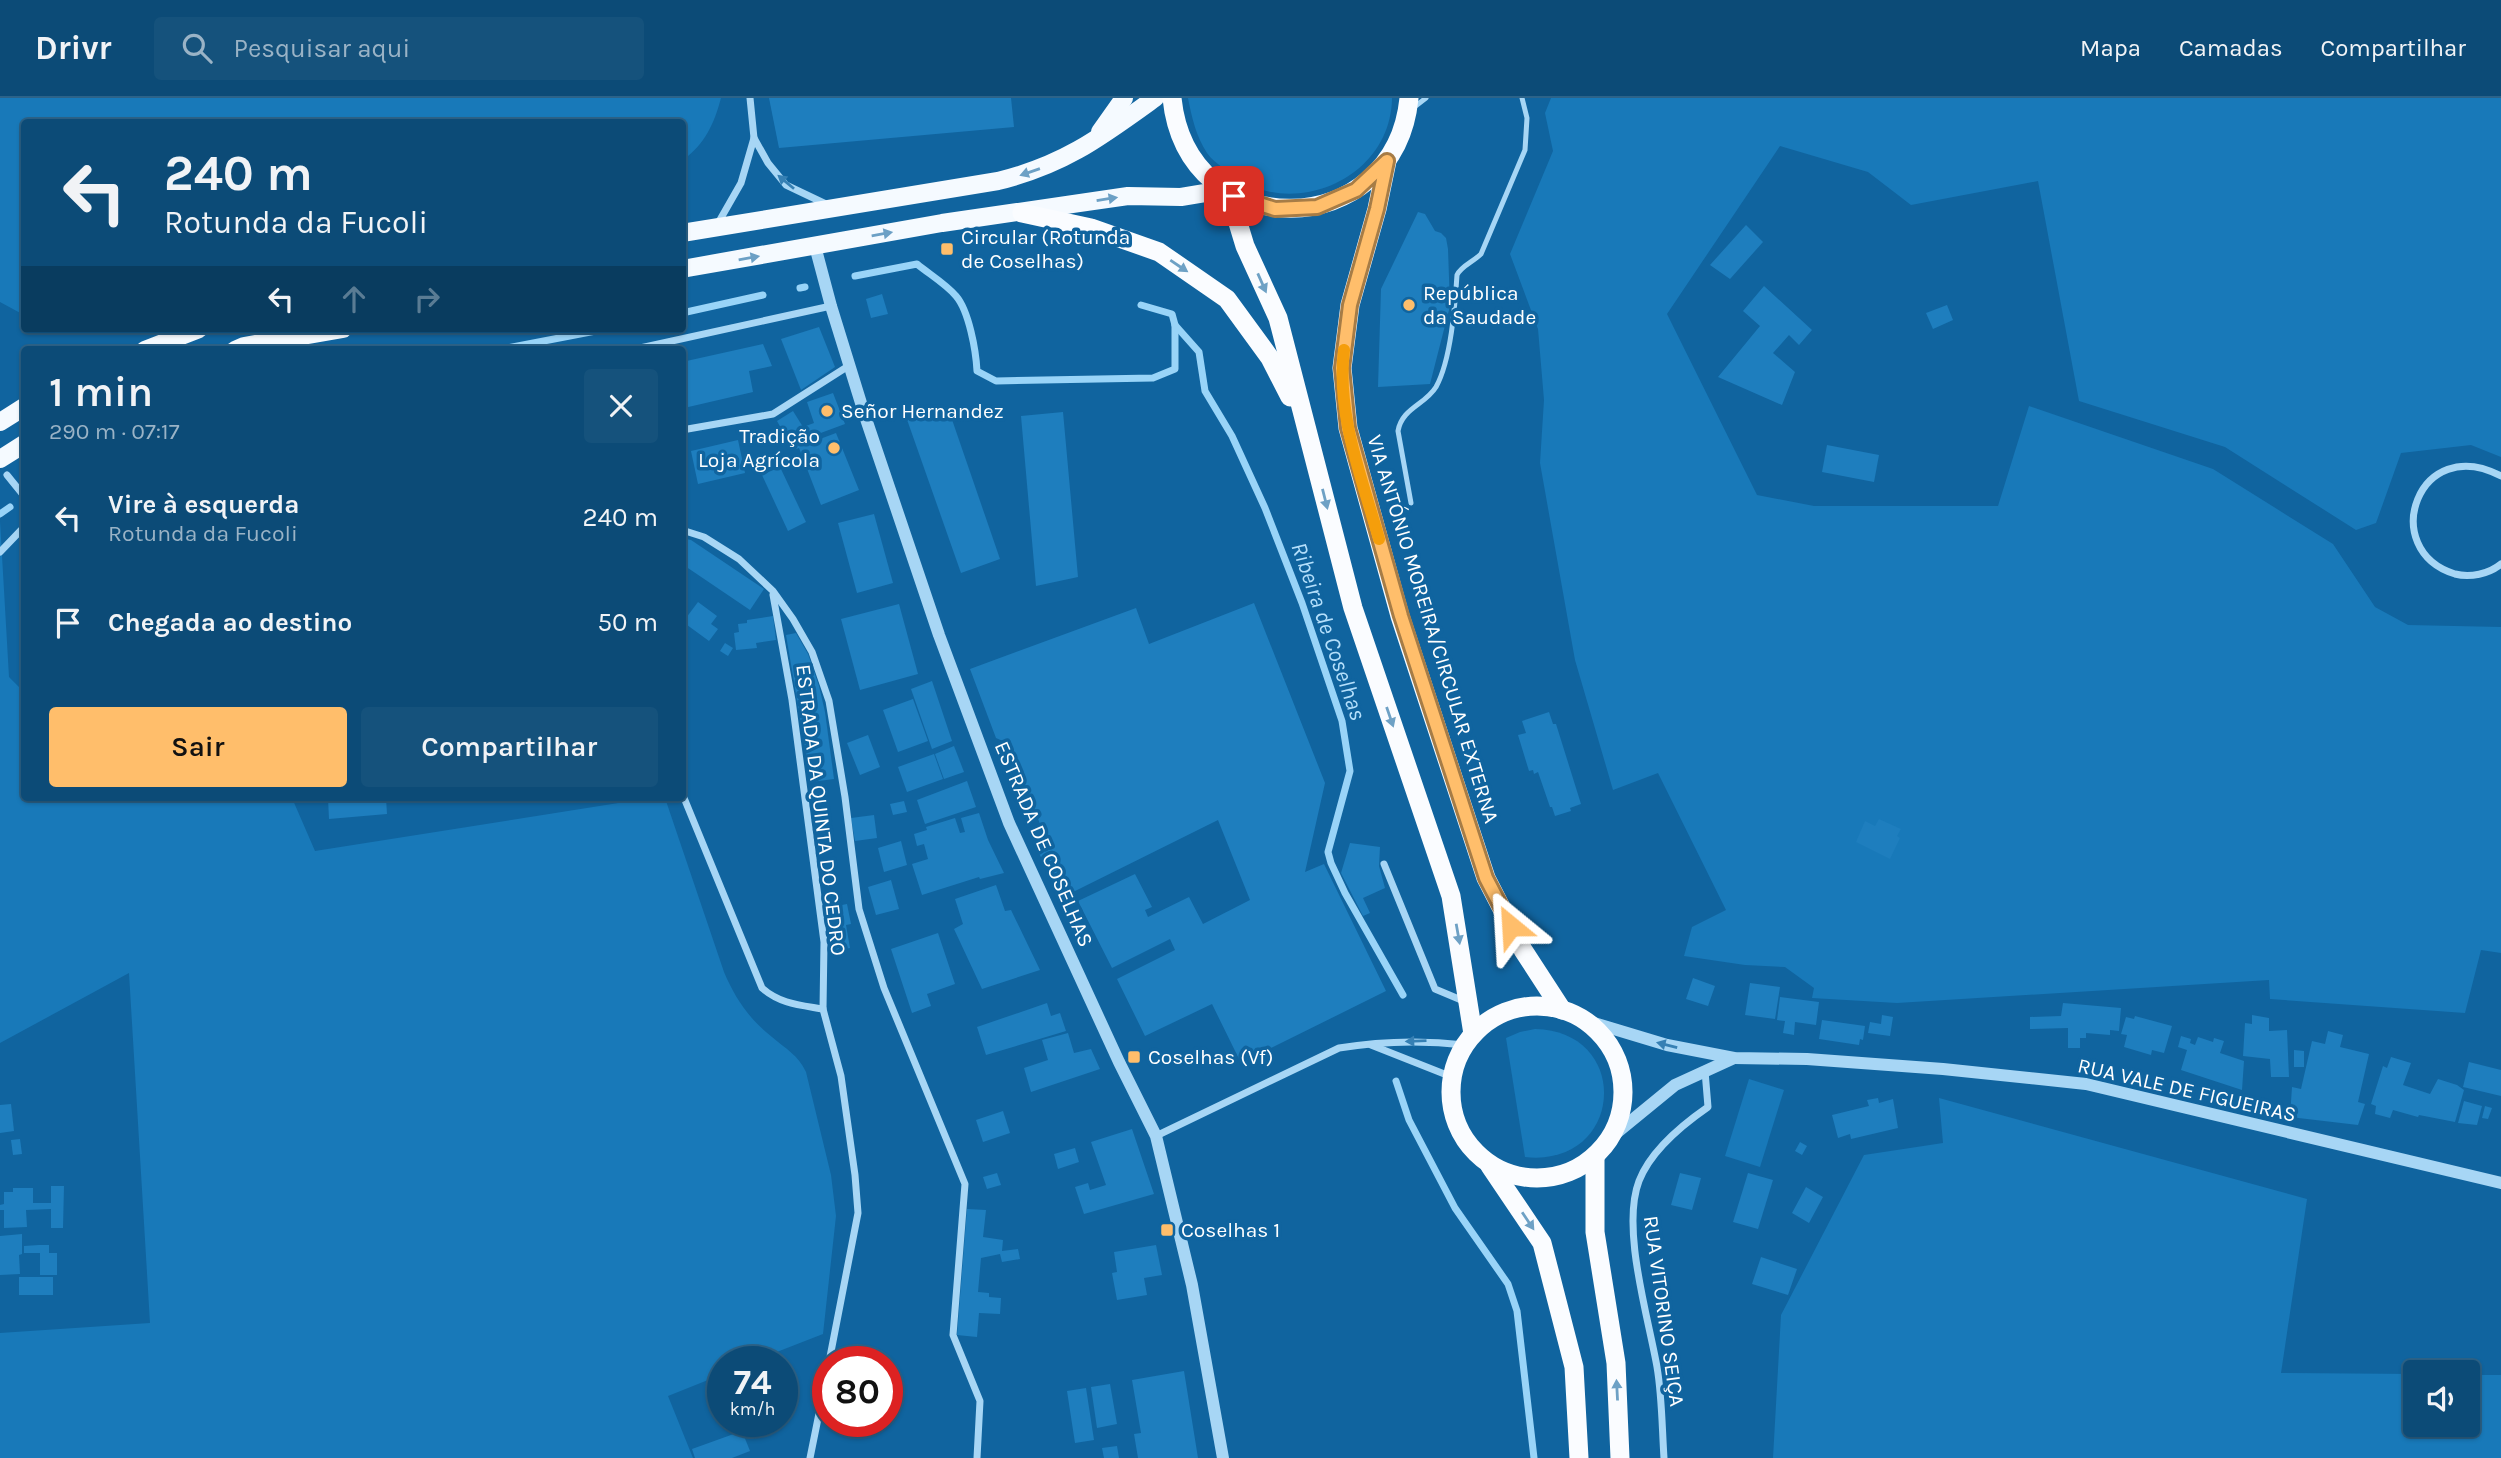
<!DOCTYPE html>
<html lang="pt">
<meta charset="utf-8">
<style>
:root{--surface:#0c4b77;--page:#15527c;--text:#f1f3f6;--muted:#9ab3c6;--line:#2c6389;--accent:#ffbe6b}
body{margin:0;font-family:Karla,sans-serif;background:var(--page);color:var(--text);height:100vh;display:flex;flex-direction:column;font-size:26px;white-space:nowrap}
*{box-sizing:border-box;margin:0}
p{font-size:23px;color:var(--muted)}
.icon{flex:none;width:38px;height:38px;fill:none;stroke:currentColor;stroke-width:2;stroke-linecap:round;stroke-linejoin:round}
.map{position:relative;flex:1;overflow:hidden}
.side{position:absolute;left:21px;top:248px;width:665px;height:455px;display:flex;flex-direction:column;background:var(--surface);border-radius:7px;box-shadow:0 2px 5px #0004,0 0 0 2px var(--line)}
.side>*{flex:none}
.top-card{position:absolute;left:21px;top:21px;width:665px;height:214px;border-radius:7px;box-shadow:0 2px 5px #0004,0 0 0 2px var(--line);background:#0c4b77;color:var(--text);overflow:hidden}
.tools{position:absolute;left:2403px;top:1262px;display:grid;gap:14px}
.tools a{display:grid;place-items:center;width:77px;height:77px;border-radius:7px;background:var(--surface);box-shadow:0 2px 5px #0004,0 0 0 2px var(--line);font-size:35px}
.speed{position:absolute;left:707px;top:1248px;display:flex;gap:14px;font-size:35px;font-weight:700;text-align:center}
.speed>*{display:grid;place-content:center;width:91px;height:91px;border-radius:50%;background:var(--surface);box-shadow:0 2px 5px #0004,0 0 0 2px var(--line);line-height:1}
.speed small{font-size:18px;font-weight:400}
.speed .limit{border:10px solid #d22;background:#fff;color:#111}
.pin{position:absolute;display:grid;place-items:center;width:60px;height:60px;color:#fff;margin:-30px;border-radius:14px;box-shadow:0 4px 10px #0006}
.me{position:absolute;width:77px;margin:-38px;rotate:333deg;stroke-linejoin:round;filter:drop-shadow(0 0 5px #0008)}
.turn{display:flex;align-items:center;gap:24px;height:147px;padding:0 28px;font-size:32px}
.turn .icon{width:91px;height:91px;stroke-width:2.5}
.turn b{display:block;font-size:49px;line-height:60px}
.lanes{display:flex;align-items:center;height:66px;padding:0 28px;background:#0003;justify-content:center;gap:35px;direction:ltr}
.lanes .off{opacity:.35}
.round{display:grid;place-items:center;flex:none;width:74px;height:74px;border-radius:7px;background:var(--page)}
.headline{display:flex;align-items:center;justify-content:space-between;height:119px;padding:0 28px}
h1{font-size:42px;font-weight:600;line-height:52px}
.action{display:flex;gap:14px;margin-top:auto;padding:14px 28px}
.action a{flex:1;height:80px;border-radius:7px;background:var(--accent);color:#111;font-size:28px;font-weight:600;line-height:80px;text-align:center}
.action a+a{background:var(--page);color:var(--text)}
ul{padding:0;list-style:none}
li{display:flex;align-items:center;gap:21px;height:105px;padding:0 28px}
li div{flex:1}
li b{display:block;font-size:26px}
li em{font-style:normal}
header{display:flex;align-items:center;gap:42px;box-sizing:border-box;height:98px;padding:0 35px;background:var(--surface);border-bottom:2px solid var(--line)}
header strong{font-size:33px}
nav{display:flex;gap:38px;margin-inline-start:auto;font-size:24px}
.search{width:490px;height:63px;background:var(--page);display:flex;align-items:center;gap:18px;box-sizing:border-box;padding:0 24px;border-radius:7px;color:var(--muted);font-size:26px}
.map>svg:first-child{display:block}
.green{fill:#1879b9}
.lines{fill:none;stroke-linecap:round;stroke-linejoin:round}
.stream{stroke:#99d4f8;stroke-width:7}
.building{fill:#1e7ebe}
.service{stroke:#a7d6f5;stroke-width:5}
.minor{stroke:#a7d6f5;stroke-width:7}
.tertiary{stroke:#a7d6f5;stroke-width:12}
.primary{stroke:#f5faff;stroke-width:18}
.trunk{stroke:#fafcff;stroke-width:19}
.oneway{fill:#6ca0c5}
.oneway2{fill:#3680b4}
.oneway3{fill:#6ea1c5}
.route-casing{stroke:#a67c46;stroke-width:18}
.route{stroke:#ffbe6b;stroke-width:12}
.slow{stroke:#f59e0b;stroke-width:12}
.poi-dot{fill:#ffbe6b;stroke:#10649f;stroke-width:2.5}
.labels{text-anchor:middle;stroke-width:7;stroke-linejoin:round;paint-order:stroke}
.poi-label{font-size:21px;fill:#fff;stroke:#10649f;text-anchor:start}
.street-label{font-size:21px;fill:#fff;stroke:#10649f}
.water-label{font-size:23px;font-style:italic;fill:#b4dffb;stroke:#10649f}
</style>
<header>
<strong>Drivr</strong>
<div class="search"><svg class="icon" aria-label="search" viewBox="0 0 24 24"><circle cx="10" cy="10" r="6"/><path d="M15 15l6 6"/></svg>Pesquisar aqui</div>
<nav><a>Mapa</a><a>Camadas</a><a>Compartilhar</a></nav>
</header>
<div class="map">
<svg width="2501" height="1360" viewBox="0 0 2501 1360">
<rect width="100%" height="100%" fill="#10649f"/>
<!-- green -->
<g class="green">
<path d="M0 0H721C714 26 705 46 683 62L682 24H24V217L0 204Z"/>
<path d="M1188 0H1392C1391 85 1283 126 1223 70 1217 65 1211 61 1207 55 1196 38 1192 20 1188 0Z"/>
<path d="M1551 0H2501V359L2471 347 2401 355 2376 425 2356 432 2225 349 2079 303 2038 83 1911 107 1868 74 1780 48 1667 216 1757 397 1814 408H1998L2029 308 2213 371 2333 446 2375 509 2408 527 2501 529V855L2481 852 2465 915 2270 901 2269 882 1897 905 1812 900 1814 890 1785 869 1745 867 1684 858 1692 829 1726 812 1658 675 1613 692 1575 562 1540 365 1544 302 1538 231 1510 156 1553 53 1545 15Z"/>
<path d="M0 423 9 579 24 594V700H292L315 753 650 700H665L724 874C735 900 749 921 772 939 786 951 798 957 806 974L831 1077 836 1118 823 1236 754 1263 723 1264V1276L668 1298 693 1360H0V1235L150 1225 129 875 0 945Z"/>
<path d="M1535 931C1633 933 1624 1070 1525 1059L1506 940 1520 934Z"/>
<path d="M1749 981 1784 992 1760 1069 1725 1058Z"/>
<path d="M1939 1000 2307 1101 2281 1275 2415 1276V1326H2468V1277H2501V1360H1773L1781 1217 1864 1057 1943 1045Z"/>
</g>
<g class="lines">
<!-- stream -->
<g class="stream">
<path d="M855 178 917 166C929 176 946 186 956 198 969 213 976 253 977 273L996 283 1153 280 1175 271V227L1172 216 1141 207"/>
<path d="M800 190 805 189"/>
<path d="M682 215 763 197"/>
<path d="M1175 227 1199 254 1205 293 1232 338 1265 410 1302 505 1342 623 1350 673 1328 754 1331 765 1345 795 1403 897"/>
<path d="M497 252 606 231"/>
<path d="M0 416 10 409"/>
<path d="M1396 983 1409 1022 1455 1110 1508 1186 1517 1213 1534 1360"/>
</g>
</g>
<!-- building -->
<g class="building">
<path d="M769 0H1011L1014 29 779 50Z"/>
<path d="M1418 114 1425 116 1435 133 1441 135 1446 140 1448 151 1450 208 1430 286 1378 289 1381 191Z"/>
<path d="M1746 127 1763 144 1730 181 1710 167Z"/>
<path d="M1764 188 1812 232 1799 247 1789 237 1773 255 1795 274 1782 307 1718 279 1760 228 1743 213Z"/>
<path d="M882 196 888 216 871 220 866 201Z"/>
<path d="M1947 207 1953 222 1933 231 1926 215Z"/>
<path d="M819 229 835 269 801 292 781 241Z"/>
<path d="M763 246 772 268 749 273 753 294 684 310 682 264Z"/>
<path d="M833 295 845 326 818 336 820 341 836 335 859 392 821 407 799 350 793 352 777 323 793 313 803 329 814 325 807 304Z"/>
<path d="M948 310 1000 461 961 475 904 313Z"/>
<path d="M1063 314 1078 479 1036 488 1021 318Z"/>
<path d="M738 342 745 375 698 386 691 353Z"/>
<path d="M1827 347 1879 357 1874 384 1822 374Z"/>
<path d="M780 369 806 424 788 433 762 377Z"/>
<path d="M874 416 893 485 857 495 838 425Z"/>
<path d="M682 440 691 442 764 491 750 512 682 466Z"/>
<path d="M698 504 717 518 711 526 718 531 709 543 683 524Z"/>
<path d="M1254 505 1325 685 1305 774 1324 766 1386 893 1241 965 1212 906 1145 938 1117 881 1175 852 1170 841 1112 870 1078 803 1135 776 1152 809 1145 812 1148 819 1189 799 1203 826 1250 802 1218 722 1061 800 1035 747V739L1043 734 1034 710 1026 713 1020 711 1007 674 1008 668 1018 665 1010 642 1005 644 996 640 970 571 1136 510 1149 546Z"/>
<path d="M899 506 918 576 860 592 841 521Z"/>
<path d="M773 518 776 542 756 545 757 550 736 552 734 535 739 534 738 526 747 525V522Z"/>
<path d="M796 535 808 556 819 588 825 614 834 681 811 684 786 537Z"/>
<path d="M725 545 733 550 728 558 720 553Z"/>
<path d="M932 583 952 643 932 651 911 591Z"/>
<path d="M913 601 928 643 898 654 883 612Z"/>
<path d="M1549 614 1553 626H1556L1581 706 1570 710 1571 713 1555 718 1552 709H1550L1538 674 1534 676 1533 672 1529 673 1518 637 1526 635 1522 623Z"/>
<path d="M868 637 880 669 860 677 847 645Z"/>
<path d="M954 648 964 674 944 681 935 656Z"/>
<path d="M934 656 943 681 907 694 898 669Z"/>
<path d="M967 683 976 709 925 726 917 702Z"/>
<path d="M827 699 831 748 820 750 814 701Z"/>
<path d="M328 700H386L387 716 329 721Z"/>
<path d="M904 703 907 714 893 717 890 706Z"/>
<path d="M979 715 988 742 1004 775 980 781 979 779 922 797 912 766 928 761 924 746 917 748 914 736 927 732 926 729 955 720 960 735 965 734 961 720Z"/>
<path d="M874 717 877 740 855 743 851 720Z"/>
<path d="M1879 721 1901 731 1897 738 1900 740 1890 761 1856 744 1865 723 1875 728Z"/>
<path d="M901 743 907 767 884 774 878 750Z"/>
<path d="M1350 745 1380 749 1379 768 1385 790 1363 800 1370 815 1363 818 1341 775Z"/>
<path d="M891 782 899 811 876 817 868 789Z"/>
<path d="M996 787 1005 813 1011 812 1040 872 982 891 954 831 963 826 955 801Z"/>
<path d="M847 806 851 826 846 827 850 850 834 853 827 810Z"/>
<path d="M938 835 955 886 927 896 931 908 912 915 891 851Z"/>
<path d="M1693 880 1715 888 1708 908 1686 901Z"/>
<path d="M1750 885 1780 889 1775 921 1745 917Z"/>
<path d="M1780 899 1819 904 1816 927 1795 924 1794 937 1783 935 1785 923 1777 922Z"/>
<path d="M1047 905 1051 918 1060 915 1066 933 986 957 977 929Z"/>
<path d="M2063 905 2121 910 2119 933 2110 932V937L2086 935V940H2080V950H2068V930L2030 931V919L2061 918Z"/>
<path d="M1882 917 1893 919 1890 938 1868 935 1870 924 1881 926Z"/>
<path d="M2252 917 2269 920V933L2287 932 2289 979H2271L2270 961 2243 958 2245 925 2252 926Z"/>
<path d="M2135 918 2172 928 2164 955 2152 952 2151 957 2124 949 2127 937 2121 936 2126 919 2134 921Z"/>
<path d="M1822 922 1865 928 1863 942 1860 941 1859 947 1819 941Z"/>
<path d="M2328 933 2343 937 2340 949 2369 956 2358 1004 2365 1006 2358 1027 2290 1019 2292 989 2301 991 2312 943 2325 946Z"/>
<path d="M1068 935 1074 955 1091 951 1100 971 1031 994 1024 970 1048 962 1042 942Z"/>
<path d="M2181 938 2191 941 2190 945 2195 947 2198 939 2213 944 2214 940 2224 943 2220 955 2244 963 2242 992 2181 972 2187 952 2178 949Z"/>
<path d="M2294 952 2304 953V969H2294Z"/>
<path d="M2391 959 2411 965 2403 987 2430 996 2438 981 2457 987 2464 992 2455 1024 2419 1017 2418 1019 2393 1012 2390 1020 2375 1016 2376 1008 2371 1006 2383 968 2387 970Z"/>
<path d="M2469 964 2501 972V998L2463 989Z"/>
<path d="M1878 1000 1879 1005 1893 1001 1898 1030 1851 1041 1850 1036 1838 1040 1832 1017 1869 1008 1867 1002Z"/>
<path d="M2464 1003 2482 1008 2477 1027 2458 1025Z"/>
<path d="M11 1006 14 1033 0 1035V1007Z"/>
<path d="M2485 1008 2492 1010 2488 1021 2482 1020Z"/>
<path d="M1003 1013 1010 1035 983 1044 976 1022Z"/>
<path d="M1132 1031 1154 1096 1084 1116 1075 1089 1088 1085 1090 1092 1106 1087 1091 1044Z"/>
<path d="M20 1041 22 1056 13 1057 11 1042Z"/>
<path d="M1800 1044 1807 1048 1802 1057 1795 1053Z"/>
<path d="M1075 1050 1079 1064 1058 1071 1054 1056Z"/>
<path d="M997 1075 1001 1087 987 1091 983 1079Z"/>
<path d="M1680 1075 1701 1080 1692 1112 1671 1107Z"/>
<path d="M1748 1075 1773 1082 1758 1131 1733 1124Z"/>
<path d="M51 1088H64L63 1130H51V1111L26 1112 27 1129 4 1130V1112H0V1107L4 1106V1094H13V1090H33V1105H51Z"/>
<path d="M1806 1089 1823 1099 1809 1125 1792 1115Z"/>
<path d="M967 1111 986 1112 983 1139 1003 1142 1002 1153 1018 1151 1020 1161 1002 1164 1000 1156 981 1160 978 1194 989 1195V1199L1001 1200 1000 1216 979 1215 977 1239 957 1237Z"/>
<path d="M22 1136V1156L19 1157 20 1176 0 1177V1138Z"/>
<path d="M39 1147H49V1155H57V1177H40V1155H24V1148Z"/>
<path d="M1156 1147 1162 1177 1144 1180 1147 1197 1117 1202 1112 1175 1117 1174 1114 1154Z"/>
<path d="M1761 1159 1797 1171 1788 1197 1752 1186Z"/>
<rect x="19" y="1179" width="34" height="18"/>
<path d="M1184 1273 1198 1360H1138L1134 1336 1141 1335 1132 1282Z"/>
<path d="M1110 1286 1117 1326 1097 1330 1091 1289Z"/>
<path d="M1086 1290 1094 1342 1075 1345 1067 1293Z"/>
<path d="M742 1333 750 1353 732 1360H695L692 1351Z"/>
<path d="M1117 1348 1119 1360H1104L1102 1350Z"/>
</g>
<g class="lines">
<!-- service -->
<g class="service">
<path d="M1413 10 1426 0"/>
<path d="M1411 405 1398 333C1402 310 1425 307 1436 289 1451 262 1455 208 1457 177 1461 168 1473 164 1481 156L1525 52 1527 20 1522 0"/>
</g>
<!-- minor -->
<g class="minor">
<path d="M754 40 768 65 786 87 828 107"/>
<path d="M717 127 741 85 754 40 750 0"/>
<path d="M631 252 831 208"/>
<path d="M682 332 773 316 850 267"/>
<path d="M7 377 24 398"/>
<path d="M2501 378C2418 334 2377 452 2455 476 2470 480 2489 476 2501 466"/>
<path d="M682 432 704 439 739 461 773 493 793 521 812 554 829 603 845 699 859 811 884 890 965 1086 953 1237 980 1303 977 1360"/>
<path d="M0 454 24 429"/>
<path d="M773 497 792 602 824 844 823 911 841 978 855 1077 858 1115 829 1264"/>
<path d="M682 695 762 890C780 906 800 907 823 911"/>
<path d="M1384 766 1435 891 1466 904"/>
<path d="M1371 947 1452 979"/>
<path d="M1156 1038 1339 950C1381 943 1422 942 1465 947"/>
<path d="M810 1360 828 1271"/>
<path d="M1664 1360C1662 1330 1662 1298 1657 1269 1648 1218 1621 1130 1639 1083 1651 1052 1682 1027 1708 1009L1705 973"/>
</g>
<!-- tertiary -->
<g class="tertiary">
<path d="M815 148 831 208 865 318 939 537 1009 725 1119 964 1156 1038 1192 1187 1223 1360"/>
<path d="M1584 922 1667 947 1734 960 1807 961 1943 971 2086 986 2501 1085"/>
<path d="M1609 1041 1675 987 1734 960"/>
</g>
<!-- primary -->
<g class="primary">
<path d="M1100 34 1124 0"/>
<path d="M682 135 998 83C1064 67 1101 39 1155 0"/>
<path d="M682 171 942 125 1128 98 1181 99 1223 92"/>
<path d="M145 252 199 231"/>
<path d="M235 252 244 248 343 231"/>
<path d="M0 324 24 309"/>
<path d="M0 361 24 346"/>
</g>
<!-- trunk -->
<g class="trunk">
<path d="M1172 0C1187 149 1395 145 1409 0"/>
<path d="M1387 63 1377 111 1350 207 1342 270 1348 330 1400 518 1486 780 1523 852 1562 912"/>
<path d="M1234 98 1235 115 1245 148 1278 220 1353 510 1451 798 1473 936"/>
<path d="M1022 115 1091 130 1159 154 1227 201 1270 260 1290 299"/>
<circle cx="1537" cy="994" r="86"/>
<path d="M1595 1058V1134L1616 1265 1620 1360"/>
<path d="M1490 1068 1542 1145 1574 1269 1579 1360"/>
</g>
</g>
<!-- one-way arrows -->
<defs><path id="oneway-solid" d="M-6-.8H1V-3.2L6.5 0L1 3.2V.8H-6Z" transform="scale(1.75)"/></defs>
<g class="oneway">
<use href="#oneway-solid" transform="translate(1030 74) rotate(161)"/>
<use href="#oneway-solid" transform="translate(1107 101) rotate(-9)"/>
<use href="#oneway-solid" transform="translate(882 136) rotate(-10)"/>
<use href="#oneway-solid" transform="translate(749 160) rotate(-10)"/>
</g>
<g class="oneway2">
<use href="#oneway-solid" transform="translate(786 84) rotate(-140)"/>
<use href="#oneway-solid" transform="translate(1416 943) rotate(178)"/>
<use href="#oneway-solid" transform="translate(1667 947) rotate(-166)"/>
</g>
<g class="oneway3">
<use href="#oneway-solid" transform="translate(1179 168) rotate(34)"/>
<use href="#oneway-solid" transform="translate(1262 185) rotate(66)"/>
<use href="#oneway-solid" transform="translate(1325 401) rotate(76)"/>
<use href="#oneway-solid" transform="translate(1390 619) rotate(71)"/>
<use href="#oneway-solid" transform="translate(1458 836) rotate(80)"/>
<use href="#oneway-solid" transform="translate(1528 1123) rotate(56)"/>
<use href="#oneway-solid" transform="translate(1617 1292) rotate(-93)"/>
</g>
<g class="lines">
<defs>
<path id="route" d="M1234 98 1275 111 1317 109 1356 92 1387 63 1377 111 1350 207 1342 270 1348 330 1401 518 1452 675 1486 780 1511 828"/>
</defs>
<!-- route casing -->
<use href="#route" class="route-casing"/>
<!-- route -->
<use href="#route" class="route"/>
<!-- slow -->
<path class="slow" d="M1344 252C1336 316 1362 380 1379 441"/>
</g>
<!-- markers -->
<g class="poi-dot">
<rect x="940" y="144" width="14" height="14" rx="3.5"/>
<circle cx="1409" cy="207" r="7"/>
<circle cx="827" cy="313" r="7"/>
<circle cx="834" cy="350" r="7"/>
<rect x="1127" y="952" width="14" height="14" rx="3.5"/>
<rect x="1160" y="1125" width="14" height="14" rx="3.5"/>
</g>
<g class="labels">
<!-- poi labels -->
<g class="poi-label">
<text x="961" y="146">Circular (Rotunda<tspan x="961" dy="24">de Coselhas)</tspan></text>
<text x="1423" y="202">República<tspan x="1423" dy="24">da Saudade</tspan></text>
<text x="841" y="320">Señor Hernandez</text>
<text x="820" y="345" text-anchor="end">Tradição<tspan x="820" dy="24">Loja Agrícola</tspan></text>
<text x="1148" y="966">Coselhas (Vf)</text>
<text x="1181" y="1139">Coselhas 1</text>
</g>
<!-- street labels -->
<g class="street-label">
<text transform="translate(1433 531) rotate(73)" y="7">VIA ANTÓNIO MOREIRA/CIRCULAR EXTERNA</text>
<text transform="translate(821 712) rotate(83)" y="7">ESTRADA DA QUINTA DO CEDRO</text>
<text transform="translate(1044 746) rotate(67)" y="7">ESTRADA DE COSELHAS</text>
<text transform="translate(2187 992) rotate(13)" y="7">RUA VALE DE FIGUEIRAS</text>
<text transform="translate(1664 1213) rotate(82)" y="7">RUA VITORINO SEIÇA</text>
</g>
<!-- water labels -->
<g class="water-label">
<text transform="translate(1329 533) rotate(71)" y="8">Ribeira de Coselhas</text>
</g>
</g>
</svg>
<div class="tools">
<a><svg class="icon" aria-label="sound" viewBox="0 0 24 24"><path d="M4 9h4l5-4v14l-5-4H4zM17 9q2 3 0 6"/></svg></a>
</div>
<div class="speed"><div>74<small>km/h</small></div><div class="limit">80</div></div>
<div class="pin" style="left:1234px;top:98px;background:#d93025"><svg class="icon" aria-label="arrive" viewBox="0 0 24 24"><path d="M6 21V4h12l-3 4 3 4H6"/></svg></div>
<svg class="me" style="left:1511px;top:828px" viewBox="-20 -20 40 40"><path d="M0-17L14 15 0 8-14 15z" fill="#ffbe6b" stroke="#fff" stroke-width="4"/></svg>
<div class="top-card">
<div class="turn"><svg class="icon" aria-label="left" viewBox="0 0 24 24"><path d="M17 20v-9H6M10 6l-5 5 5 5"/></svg><div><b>240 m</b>Rotunda da Fucoli</div></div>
<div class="lanes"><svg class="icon" aria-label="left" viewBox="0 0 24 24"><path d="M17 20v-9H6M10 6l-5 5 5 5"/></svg><svg class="icon off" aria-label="ahead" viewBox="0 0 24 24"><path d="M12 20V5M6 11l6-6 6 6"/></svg><svg class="icon off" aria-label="right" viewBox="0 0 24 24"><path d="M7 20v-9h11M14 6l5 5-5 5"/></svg></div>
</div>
<section class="side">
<div class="headline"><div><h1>1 min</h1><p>290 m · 07:17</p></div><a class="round"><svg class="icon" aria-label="close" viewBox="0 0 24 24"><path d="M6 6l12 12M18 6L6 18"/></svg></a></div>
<ul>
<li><svg class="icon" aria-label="left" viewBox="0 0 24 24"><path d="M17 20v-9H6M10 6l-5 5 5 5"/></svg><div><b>Vire à esquerda</b><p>Rotunda da Fucoli</p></div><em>240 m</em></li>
<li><svg class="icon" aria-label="arrive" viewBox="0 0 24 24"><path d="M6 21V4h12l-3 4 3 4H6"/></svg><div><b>Chegada ao destino</b></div><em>50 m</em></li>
</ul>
<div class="action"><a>Sair</a><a>Compartilhar</a></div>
</section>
</div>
